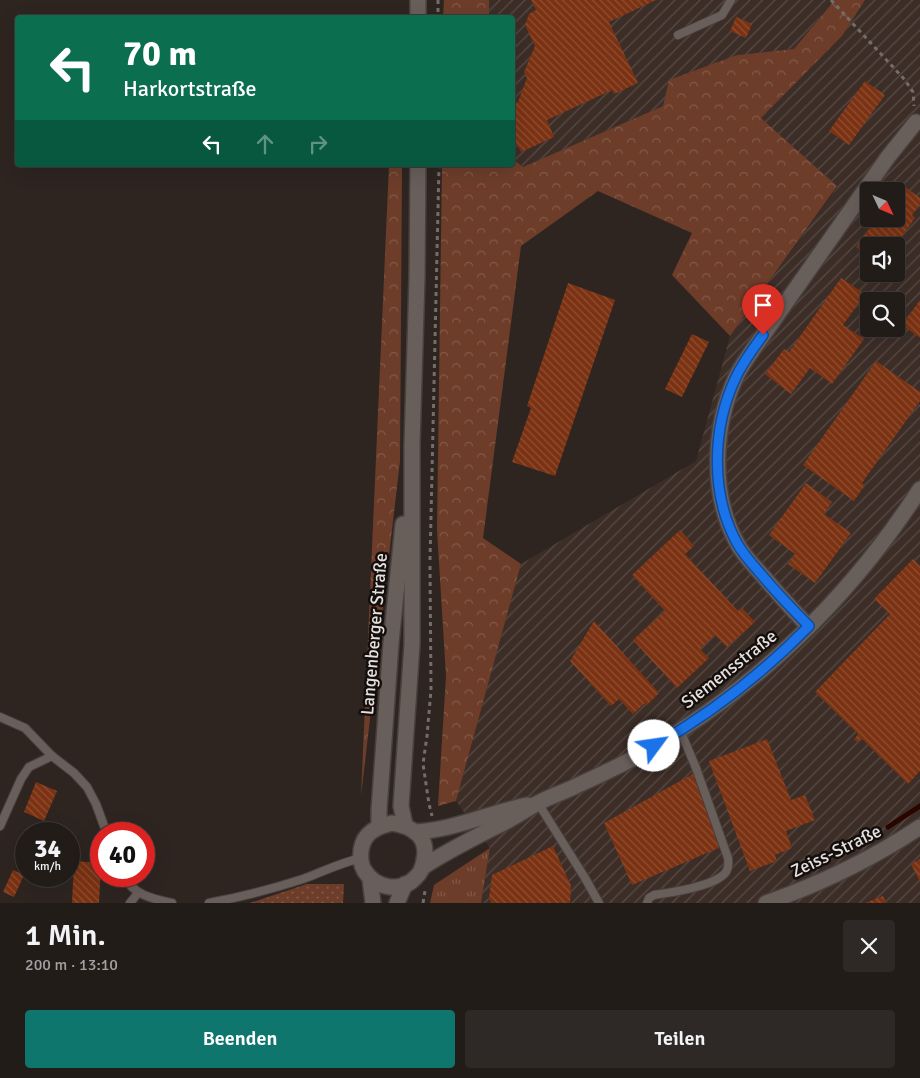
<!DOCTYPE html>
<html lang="de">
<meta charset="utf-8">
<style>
:root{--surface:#221c19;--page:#2e2926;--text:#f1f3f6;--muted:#a2a1a2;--line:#3f3a38;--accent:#0f766e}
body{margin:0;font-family:Signika,sans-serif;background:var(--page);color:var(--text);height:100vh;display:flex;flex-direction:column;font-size:19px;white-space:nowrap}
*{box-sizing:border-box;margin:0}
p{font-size:16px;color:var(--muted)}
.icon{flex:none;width:28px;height:28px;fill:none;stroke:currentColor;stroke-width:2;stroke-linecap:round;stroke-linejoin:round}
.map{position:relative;height:903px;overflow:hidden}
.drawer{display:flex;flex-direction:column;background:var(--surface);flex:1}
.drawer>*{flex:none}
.banner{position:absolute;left:15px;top:15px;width:500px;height:152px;border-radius:5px;box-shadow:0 5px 20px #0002,0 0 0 1px var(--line);background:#0b6e4f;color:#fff;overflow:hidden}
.needle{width:32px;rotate:134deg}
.controls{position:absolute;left:860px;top:182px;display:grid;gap:10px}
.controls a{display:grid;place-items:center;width:45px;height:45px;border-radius:5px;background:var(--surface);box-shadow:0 5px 20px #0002,0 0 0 1px var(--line);font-size:25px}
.speed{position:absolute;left:15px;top:822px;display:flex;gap:10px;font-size:25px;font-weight:700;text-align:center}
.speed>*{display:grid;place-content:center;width:65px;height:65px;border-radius:50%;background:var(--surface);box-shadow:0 5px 20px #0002,0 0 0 1px var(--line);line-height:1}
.speed small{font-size:12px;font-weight:400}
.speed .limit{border:8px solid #d22;background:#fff;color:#111}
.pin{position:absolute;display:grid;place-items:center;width:42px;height:42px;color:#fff;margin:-51px -21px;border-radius:50% 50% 50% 0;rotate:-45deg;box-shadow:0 0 5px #0007}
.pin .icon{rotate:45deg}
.me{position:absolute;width:55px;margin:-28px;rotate:59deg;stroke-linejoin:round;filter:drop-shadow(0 0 4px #0008)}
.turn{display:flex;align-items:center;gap:18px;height:105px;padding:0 25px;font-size:22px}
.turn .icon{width:65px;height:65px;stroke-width:2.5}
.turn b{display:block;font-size:35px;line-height:42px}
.lanes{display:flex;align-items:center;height:48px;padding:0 25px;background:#0003;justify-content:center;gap:25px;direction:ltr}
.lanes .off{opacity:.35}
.round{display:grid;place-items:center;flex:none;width:52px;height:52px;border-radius:5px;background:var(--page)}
.summary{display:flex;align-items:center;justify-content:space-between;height:85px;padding:0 25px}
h1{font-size:30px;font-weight:600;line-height:38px}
.button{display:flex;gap:10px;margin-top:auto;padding:10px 25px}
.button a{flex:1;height:58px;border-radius:5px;background:var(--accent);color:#fff;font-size:20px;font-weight:600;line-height:58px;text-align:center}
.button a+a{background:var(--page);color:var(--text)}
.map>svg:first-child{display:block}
.industrial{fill:url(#industrial-furrows);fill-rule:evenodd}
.grass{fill:url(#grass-tufts)}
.forest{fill:url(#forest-crowns)}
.park{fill:url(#park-dots)}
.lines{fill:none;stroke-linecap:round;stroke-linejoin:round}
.stream{stroke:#290500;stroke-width:5}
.building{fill:url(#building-back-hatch)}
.lane-casing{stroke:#48403e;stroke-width:10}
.street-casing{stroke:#48403e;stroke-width:18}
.secondary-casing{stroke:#48403e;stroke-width:18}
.path{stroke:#756d6a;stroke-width:3;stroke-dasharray:4 4;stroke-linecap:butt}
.lane{stroke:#685e5a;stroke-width:8}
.street{stroke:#685e5a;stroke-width:15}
.secondary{stroke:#685e5a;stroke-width:15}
.route-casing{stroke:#114b97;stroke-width:12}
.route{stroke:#1a73e8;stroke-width:9}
.labels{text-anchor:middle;stroke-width:5;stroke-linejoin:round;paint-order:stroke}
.street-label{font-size:18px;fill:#e7e0de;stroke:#130f0d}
</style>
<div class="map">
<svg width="920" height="903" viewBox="0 0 920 903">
<defs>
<pattern id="industrial-furrows" width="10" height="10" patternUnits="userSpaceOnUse" patternTransform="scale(1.25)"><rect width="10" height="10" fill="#3c2d27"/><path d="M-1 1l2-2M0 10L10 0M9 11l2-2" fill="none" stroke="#584b46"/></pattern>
<pattern id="grass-tufts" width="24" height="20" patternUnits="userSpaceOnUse" patternTransform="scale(1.25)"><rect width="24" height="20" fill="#6d3d2a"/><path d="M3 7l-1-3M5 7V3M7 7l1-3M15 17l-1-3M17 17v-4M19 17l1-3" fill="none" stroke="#825948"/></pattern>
<pattern id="forest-crowns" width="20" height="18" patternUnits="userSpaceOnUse" patternTransform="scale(1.25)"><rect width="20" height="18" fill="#6d3d2a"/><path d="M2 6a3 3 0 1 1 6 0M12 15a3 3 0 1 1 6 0" fill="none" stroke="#825948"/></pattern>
<pattern id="park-dots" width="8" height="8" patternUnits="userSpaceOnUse" patternTransform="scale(1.25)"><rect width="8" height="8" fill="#6d3d2a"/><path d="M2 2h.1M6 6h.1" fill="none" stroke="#825948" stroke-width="1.8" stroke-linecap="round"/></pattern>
<pattern id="building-back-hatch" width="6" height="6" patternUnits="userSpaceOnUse" patternTransform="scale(1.25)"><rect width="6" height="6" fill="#7b3212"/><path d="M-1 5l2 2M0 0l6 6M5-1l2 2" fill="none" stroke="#8e4f34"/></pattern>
</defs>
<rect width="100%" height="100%" fill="#2e2521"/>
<!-- industrial -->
<g class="industrial">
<path d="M489 0H830L832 2 794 49 737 55 663 106 523 167 513 159 512 18H489Z"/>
<path d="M865 0H920V903H481L490 848 456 801 521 564 696 461 730 336 837 187 760 118 842 36ZM869 191H896V219H869ZM869 246H896V274H869ZM869 301H896V329H869Z"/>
</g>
<!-- grass -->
<path class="grass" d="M490 848 481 903H430L434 885Z"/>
<!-- forest -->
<g class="forest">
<path d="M444 0H489V17H443Z"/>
<path d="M830 0H865L842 36 761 118 837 186 730 336 672 275 692 233 598 191 521 246 483 538 521 564 456 801 438 806 446 676 437 530 442 165H512L513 159 523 167 663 106 669 80 737 55 794 49 832 3Z"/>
<path d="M389 165H402L400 461 361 796Z"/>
</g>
<!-- park -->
<path class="park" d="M307 884H344L343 903H250Z"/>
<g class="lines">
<!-- stream -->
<path class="stream" d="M888 827 920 806"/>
</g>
<!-- building -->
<g class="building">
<path d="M531 0H656L609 22 638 83 614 94 612 90 547 120 554 137 521 152 512 135V105L518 102 527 78 524 72 535 46 525 25 529 14 536 10Z"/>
<path d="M736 17 752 24 746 38 730 31Z"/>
<path d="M865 81 885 95 849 145 829 131Z"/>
<path d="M901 184 920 198V204L912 215 915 218 895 246H869V257L856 247 876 219H896V191Z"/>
<path d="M841 278 865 294 843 325 864 339 832 384 810 368 791 394 765 374 784 349 789 352Z"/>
<path d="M568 283 615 300 555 476 512 462 531 408 527 406Z"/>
<path d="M920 300V338L902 325Z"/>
<path d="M692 334 709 342 682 397 665 389Z"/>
<path d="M876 361 920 392V401L862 483 865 485 854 501 803 465Z"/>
<path d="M806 483 832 502 824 514 851 533 815 583 788 564 795 554 769 535Z"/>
<path d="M680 530 694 546 685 554 738 611 742 608 755 622 727 647 715 635 700 649 709 658 677 688 633 640 665 611 632 575Z"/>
<path d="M913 559 920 566V771L908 784 861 738 858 742 854 740 858 734 815 692 890 614 874 599Z"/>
<path d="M594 621 659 693 647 705 645 703 633 714 619 699 611 706 570 661Z"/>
<path d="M767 739 791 800 805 795 815 820 786 831 792 848 775 855 777 861 750 871 709 761Z"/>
<path d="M693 774 721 847 632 885 604 823Z"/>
<path d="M36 782 57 791 44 821 24 812Z"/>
<path d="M553 846 571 886 570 903H491L489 898 492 875Z"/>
<path d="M26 850V869L19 866Z"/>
<path d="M920 859V882L911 864Z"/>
<path d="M74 861 101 863 99 903H72Z"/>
<path d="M13 870 24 875 14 897 3 892Z"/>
<path d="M883 896 886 903H865Z"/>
</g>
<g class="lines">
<defs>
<g id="lane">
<path d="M678 35 722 15 731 0"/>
<path d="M0 717 25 728 52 756 74 773 87 787 96 804 107 834"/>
<path d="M538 803 585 878 599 903"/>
<path d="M0 826 21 779 29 767 52 756"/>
<path d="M124 876C133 895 153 899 172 903"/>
<path d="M130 903 138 893"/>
<path d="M209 903C241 897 272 889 303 879 322 872 340 863 361 858"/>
<path d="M647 903 649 898 654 895C673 892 708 887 722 876 728 872 729 865 728 858L696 768 680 730"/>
</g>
<g id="street">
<path d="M809 627C793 610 778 594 763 576 754 566 743 555 737 543 710 494 713 427 736 377 740 368 746 360 752 351L888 157 916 122"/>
<path d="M766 903C820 884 872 859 920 827"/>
</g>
<g id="secondary">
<path d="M418 18V0"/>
<path d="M392 823C413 827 429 836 424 860 423 866 421 873 416 877 401 894 375 888 364 870 358 859 360 840 371 832 377 827 384 825 392 823Z"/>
<path d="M405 825 401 806 412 644V445L417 277 418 165"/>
<path d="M379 826V810L391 643 403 524"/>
<path d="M415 832C454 830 489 813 527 805"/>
<path d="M423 867C450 849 480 835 509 820 519 815 528 808 538 803 551 796 564 792 576 786 598 776 620 766 641 754 754 691 850 598 920 489"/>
<path d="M370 879 373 903"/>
<path d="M397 903 405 884"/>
</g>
</defs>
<!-- lane casing -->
<use href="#lane" class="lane-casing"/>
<!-- street casing -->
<use href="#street" class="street-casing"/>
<!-- secondary casing -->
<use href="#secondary" class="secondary-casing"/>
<!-- path -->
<g class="path">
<path d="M438 0V18"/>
<path d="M831 0 905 80 913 92 914 106"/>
<path d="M430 560 439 165"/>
<path d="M430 566 431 690 427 736 423 764 429 804 432 816"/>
<path d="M423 903 425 891"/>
</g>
<!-- lane -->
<use href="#lane" class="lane"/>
<!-- street -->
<use href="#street" class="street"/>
<!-- secondary -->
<use href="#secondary" class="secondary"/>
</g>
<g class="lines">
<defs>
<path id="route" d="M654 746C710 714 763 673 809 626 792 609 776 592 760 573 752 564 743 554 737 543 710 494 712 427 736 377 743 362 753 349 763 335"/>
</defs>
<!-- route casing -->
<use href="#route" class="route-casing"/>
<!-- route -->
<use href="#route" class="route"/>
</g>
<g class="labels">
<!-- street labels -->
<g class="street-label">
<text transform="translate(374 634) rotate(-85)" y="6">Langenberger Straße</text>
<text transform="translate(729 669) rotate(-38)" y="6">Siemensstraße</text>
<text transform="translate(836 851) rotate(-26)" y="6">Zeiss-Straße</text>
</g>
</g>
</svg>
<div class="controls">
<a><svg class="needle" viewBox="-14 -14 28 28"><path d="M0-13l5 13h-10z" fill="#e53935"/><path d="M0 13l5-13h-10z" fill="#a2a1a2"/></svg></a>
<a><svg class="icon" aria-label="sound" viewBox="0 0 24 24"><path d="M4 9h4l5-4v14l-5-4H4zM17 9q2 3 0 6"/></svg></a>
<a><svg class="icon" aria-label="search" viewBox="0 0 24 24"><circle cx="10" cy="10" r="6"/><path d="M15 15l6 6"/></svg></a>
</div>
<div class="speed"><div>34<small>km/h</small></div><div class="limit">40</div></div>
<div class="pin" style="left:763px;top:335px;background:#d93025"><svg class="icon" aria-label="arrive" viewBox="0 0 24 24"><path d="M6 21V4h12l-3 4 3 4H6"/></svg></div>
<svg class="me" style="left:654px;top:746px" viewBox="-20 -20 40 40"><circle r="19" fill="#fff"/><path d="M0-13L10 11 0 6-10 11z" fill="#1a73e8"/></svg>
<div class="banner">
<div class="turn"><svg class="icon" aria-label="left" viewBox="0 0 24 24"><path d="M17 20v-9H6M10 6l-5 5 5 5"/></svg><div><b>70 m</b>Harkortstraße</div></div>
<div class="lanes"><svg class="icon" aria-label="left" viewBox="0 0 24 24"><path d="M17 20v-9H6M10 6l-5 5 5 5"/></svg><svg class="icon off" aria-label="ahead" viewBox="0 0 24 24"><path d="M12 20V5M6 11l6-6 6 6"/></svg><svg class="icon off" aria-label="right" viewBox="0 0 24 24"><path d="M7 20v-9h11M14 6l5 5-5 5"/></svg></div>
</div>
</div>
<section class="drawer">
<div class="summary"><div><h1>1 Min.</h1><p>200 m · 13:10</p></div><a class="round"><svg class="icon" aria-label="close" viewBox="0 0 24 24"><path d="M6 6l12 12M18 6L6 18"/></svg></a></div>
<div class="button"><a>Beenden</a><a>Teilen</a></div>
</section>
